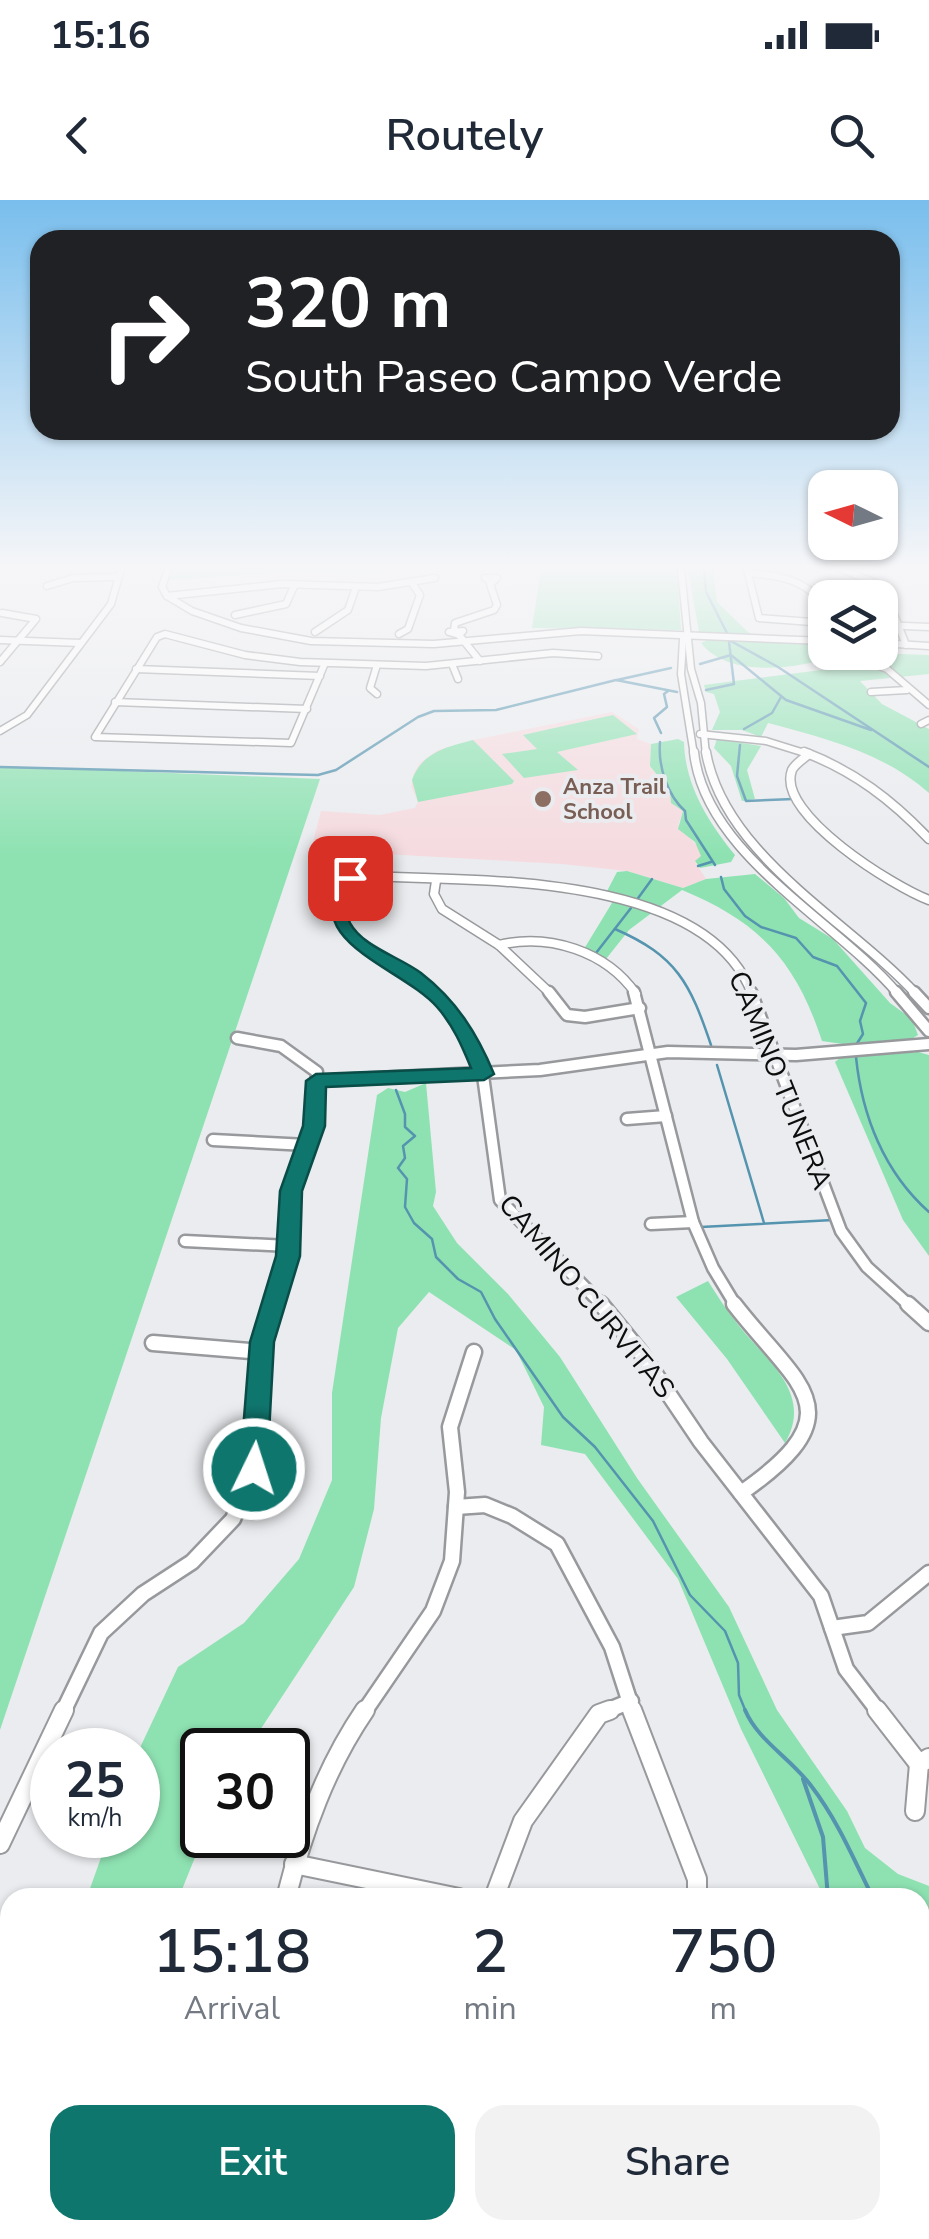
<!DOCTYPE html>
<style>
:root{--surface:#fff;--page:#f2f2f3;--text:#1f2937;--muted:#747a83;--accent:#0f766e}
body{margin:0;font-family:"Nunito Sans",sans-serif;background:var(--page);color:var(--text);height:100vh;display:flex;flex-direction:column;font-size:38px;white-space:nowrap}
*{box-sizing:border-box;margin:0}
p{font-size:32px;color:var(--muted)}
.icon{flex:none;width:55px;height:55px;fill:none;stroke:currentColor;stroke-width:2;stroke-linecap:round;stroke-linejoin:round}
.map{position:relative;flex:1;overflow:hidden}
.sheet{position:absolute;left:0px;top:1688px;width:930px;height:352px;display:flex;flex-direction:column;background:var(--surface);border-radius:30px 30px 0 0;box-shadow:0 2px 8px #0004}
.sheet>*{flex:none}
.hud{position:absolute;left:30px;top:30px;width:870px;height:210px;border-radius:30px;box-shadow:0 2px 8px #0004;background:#202124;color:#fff;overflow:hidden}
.needle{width:65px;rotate:275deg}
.buttons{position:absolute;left:808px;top:270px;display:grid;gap:20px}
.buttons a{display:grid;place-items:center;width:90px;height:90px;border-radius:20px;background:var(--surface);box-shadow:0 2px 8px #0004;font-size:50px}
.speed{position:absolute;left:30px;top:1528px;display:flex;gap:20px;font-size:50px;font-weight:700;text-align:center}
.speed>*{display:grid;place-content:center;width:130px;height:130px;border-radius:50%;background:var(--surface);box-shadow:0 2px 8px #0004;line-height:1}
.speed small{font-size:25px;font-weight:400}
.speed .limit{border:5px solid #111;border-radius:15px;background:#fff;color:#111}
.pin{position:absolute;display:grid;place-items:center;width:85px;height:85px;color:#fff;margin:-42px;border-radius:20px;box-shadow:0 5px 15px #0006}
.me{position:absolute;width:110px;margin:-55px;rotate:4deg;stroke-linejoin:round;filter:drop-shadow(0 0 8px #0008)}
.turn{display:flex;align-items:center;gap:35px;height:210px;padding:0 50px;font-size:45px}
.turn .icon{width:130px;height:130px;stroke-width:2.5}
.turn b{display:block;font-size:70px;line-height:85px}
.eta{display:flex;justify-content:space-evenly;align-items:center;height:170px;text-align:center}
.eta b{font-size:60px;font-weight:600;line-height:70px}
.button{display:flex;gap:20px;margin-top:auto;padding:20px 50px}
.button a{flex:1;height:115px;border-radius:30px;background:var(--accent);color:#fff;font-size:40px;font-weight:600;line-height:115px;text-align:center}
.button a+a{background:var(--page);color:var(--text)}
.status{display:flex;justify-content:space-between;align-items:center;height:70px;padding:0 50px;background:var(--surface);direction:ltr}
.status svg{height:28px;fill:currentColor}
header{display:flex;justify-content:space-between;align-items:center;height:130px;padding:0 50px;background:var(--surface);font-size:45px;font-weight:600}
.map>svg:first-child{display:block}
.education{fill:#f5dbdf}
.green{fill:#8ee2b2}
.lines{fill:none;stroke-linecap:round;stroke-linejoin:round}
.stream-far1{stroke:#5594af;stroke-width:2.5}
.stream{stroke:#5594af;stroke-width:4}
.minor-far4-casing{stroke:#97999c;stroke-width:9}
.minor-far3-casing{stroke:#97999c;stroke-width:11}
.minor-far2-casing{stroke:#97999c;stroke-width:15}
.minor-far1-casing{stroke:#97999c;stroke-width:19}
.minor-casing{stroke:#97999c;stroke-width:22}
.minor-far4{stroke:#fff;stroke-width:6}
.minor-far3{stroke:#fff;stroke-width:8}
.minor-far2{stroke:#fff;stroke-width:10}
.minor-far1{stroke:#fff;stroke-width:14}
.minor{stroke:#fff;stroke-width:18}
.route{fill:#0f766e;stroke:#0a4d48;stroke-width:2.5}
.education-dot{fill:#8d6e63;stroke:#eaecef;stroke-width:4}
.labels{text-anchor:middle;stroke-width:8;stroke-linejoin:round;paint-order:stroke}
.far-education-label{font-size:22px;font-weight:bold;fill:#785e54;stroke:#eaecef;text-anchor:start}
.street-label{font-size:28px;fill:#0c0d0d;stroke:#eaecef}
</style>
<div class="status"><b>15:16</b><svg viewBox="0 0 49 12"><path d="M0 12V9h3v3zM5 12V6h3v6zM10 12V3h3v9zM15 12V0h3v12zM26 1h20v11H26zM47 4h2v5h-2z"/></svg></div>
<header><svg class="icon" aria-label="back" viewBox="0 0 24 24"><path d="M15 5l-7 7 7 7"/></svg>Routely<svg class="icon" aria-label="search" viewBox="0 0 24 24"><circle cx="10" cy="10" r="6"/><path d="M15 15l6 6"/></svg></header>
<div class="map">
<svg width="929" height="2039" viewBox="0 0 929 2039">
<rect width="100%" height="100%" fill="#eaecef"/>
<!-- education -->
<path class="education" d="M612 512 639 529 637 539 651 544 650 566 670 591 675 606 683 611 678 625 700 649 701 656 695 662 706 679 683 688 627 671 562 664 311 650 321 611 380 615 415 608 418 602 411 586 414 573 420 563 438 550 473 540Z"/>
<!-- green -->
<g class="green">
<path d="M173 369H408L368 374 292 372 169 380Z"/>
<path d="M541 369H677L681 430 532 428Z"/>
<path d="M688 369H713L717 402 750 434 699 432Z"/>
<path d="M708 440 809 444 841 455C800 468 730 480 701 443Z"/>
<path d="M871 453 929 455V474L860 481 882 504 929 529V593C884 553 825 538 768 523L761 537 742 530H712L720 512 714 494 706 492 704 485 845 467 862 463Z"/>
<path d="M613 515 637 534 557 552 578 570 524 578 502 554 537 549 523 535Z"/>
<path d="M678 539 684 542C685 585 708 622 735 655L731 662 700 668 695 661 701 656 695 642 678 629 683 611 671 603 670 591 650 566 651 544Z"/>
<path d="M717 539 761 546 747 570 755 599 742 601 731 566 714 548Z"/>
<path d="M473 540 514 581 512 584 418 602 412 580C422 552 447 547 473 540Z"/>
<path d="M0 566 320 579 0 1530Z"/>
<path d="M627 671 683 688 706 679 755 674 784 698 799 718 833 739 890 803 912 819 918 835 910 840 849 845 822 841C796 762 760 722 682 690L629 730 606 759 584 749 615 698 605 695 617 672Z"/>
<path d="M918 852 929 855V1056L903 1020 835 862 840 858Z"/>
<path d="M426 883 436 992 433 1006 457 1043 508 1094 560 1157 637 1278 729 1407 777 1510 847 1611 865 1648 898 1674 929 1686V1772L920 1769V1698L824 1697 741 1529 678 1379 585 1254 541 1245 544 1207 516 1150 429 1092 398 1128 381 1218 374 1309 354 1387 247 1550H202L204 1635 179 1697H87L109 1635H138V1552L178 1467 244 1423 299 1359 332 1280V1193L377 895 388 888 405 892Z"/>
<path d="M708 1081C721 1102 735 1122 751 1140 778 1170 810 1200 785 1243L727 1159 676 1097Z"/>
</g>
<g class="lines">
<!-- stream-far1 -->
<g class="stream-far1">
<path d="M704 369 706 392 727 433"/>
<path d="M729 440 778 467 929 567"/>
<path d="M700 464 731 455 786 500 871 530"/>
<path d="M617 480 671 468"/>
<path d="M706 490 734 484 729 442"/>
<path d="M744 529 772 513 781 497"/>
<path d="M661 533 654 518 667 507 664 494 668 491"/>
<path d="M660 542C658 566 667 595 685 611L686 620 715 665"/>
<path d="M740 545 737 576 746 601 793 599"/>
<path d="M0 567 318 575 336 570 418 517 434 511 496 510 616 480 677 492"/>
<path d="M698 666 711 662"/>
<path d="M721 677 724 689 745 716 761 727 796 738 813 757 837 766 866 803 860 821 863 834 856 845"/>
<path d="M636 701 652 679"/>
<path d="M615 729C677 756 690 783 711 845"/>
<path d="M596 753 631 708"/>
<path d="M856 857C862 916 884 972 929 1012"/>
<path d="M717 865 764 1023"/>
<path d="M396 890 405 914V927L415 936 403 946 405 958 398 968 407 979 405 1007 414 1023 432 1039 436 1057 458 1079 481 1092 495 1119 563 1217 595 1247 653 1321 690 1395 725 1431 738 1463 739 1495 746 1512"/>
<path d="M701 1027 833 1020"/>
</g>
<!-- stream -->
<g class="stream">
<path d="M745 1510C758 1541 792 1559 812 1587 838 1621 854 1660 873 1698"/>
<path d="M803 1579 823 1637 828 1698"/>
<path d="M920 1763 929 1764"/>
</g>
<defs>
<g id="minor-far4">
<path d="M168 369 162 387 167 396 192 411 241 428 311 441 434 444 581 431 825 441"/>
<path d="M681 369 691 469 701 503 706 555"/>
<path d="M747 369 759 418 825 423"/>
<path d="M841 369 883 386 906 445"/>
<path d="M748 373C778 375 811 380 825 410"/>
<path d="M47 386 73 378 116 377"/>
<path d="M167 396 282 384 378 387 435 378"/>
<path d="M235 415 286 404 295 384"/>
<path d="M880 425 929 427"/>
<path d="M454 430 455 423 494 410 497 405 490 384 497 378H485L491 381"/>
<path d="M463 431 459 435 449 432Z"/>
<path d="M315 432 348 410 356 387"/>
<path d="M399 434 408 429 420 395 412 383"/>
<path d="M459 435 480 461"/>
<path d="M688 436 683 439 681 474 694 555"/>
<path d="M0 440 81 443"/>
<path d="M880 443 929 446"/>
<path d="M843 452 887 469 929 505"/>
<path d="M0 462 36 419 2 413"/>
<path d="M325 463 291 543 95 537 157 437 165 434 245 455 300 462 426 466 553 453 598 456"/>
<path d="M452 464 458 479"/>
<path d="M377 465 370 488 377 494"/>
<path d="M136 469 320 476"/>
<path d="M871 492 907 490"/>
<path d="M115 502 307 509"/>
<path d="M921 524 929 520"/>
<path d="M0 531 27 515 111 404 121 369"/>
<path d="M700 534 766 541 811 555"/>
</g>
<g id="minor-far3">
<path d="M694 552C705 655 837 721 898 794"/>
<path d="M706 552C724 656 849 721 916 794"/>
<path d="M804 552C854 571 892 600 929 639"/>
<path d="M809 554C803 559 795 564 792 570 775 614 896 688 929 700"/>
<path d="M436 681 434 694 442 709 499 745 551 794"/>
<path d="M499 745C549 733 606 751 636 794"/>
<path d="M434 794 348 734 339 715 347 681 366 676C473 681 706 671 752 794"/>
</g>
<g id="minor-far2">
<path d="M431 792 443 802 481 861 500 1000 603 1106"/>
<path d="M549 792 567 815 585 817 640 808"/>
<path d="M634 792 693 1022 713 1068 736 1106"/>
<path d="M751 792 841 1031 867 1067 910 1106"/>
<path d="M896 792 929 831"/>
<path d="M914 792 929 808"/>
<path d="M237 838 281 846 317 872 314 926 291 991 288 1056 273 1106"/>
<path d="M316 881 540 870 668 852 796 855 929 844"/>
<path d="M627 919 666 916"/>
<path d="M213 940 307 945"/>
<path d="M651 1024 693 1022"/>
<path d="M185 1041 289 1046"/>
</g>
<g id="minor-far1">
<path d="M601 1104 641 1153 701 1242 821 1396 846 1469 879 1512"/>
<path d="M734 1104C798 1187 859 1211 741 1293"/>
<path d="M908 1104 929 1123"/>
<path d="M153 1143 262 1152"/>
<path d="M456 1307 485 1305 512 1316 557 1344 612 1447 633 1512"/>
<path d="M832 1428 868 1423 929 1373"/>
<path d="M63 1512 101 1433 143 1394 192 1362 233 1319 254 1269 262 1142 274 1104"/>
<path d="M364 1512 433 1411 452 1361 457 1292 450 1227 474 1152"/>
<path d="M604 1512 631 1501"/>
</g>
<g id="minor">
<path d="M632 1510 697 1679V1698"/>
<path d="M877 1510 919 1564"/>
<path d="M915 1611 919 1564 929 1558"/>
<path d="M0 1644 64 1510"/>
<path d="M294 1664 459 1698"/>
<path d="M286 1698C303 1631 326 1567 365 1510"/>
<path d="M494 1698 523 1621 599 1514 610 1510"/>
<path d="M0 1783 10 1785"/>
<path d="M920 1854H929"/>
<path d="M282 2030 317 2039"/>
<path d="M857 2030 873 2039"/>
<path d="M184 2039 186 2030"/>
<path d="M802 2039 803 2030"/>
</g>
</defs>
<!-- minor-far4 casing -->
<use href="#minor-far4" class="minor-far4-casing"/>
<!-- minor-far3 casing -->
<use href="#minor-far3" class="minor-far3-casing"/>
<!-- minor-far2 casing -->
<use href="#minor-far2" class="minor-far2-casing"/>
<!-- minor-far1 casing -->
<use href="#minor-far1" class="minor-far1-casing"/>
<!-- minor casing -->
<use href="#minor" class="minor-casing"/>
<!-- minor-far4 -->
<use href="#minor-far4" class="minor-far4"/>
<!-- minor-far3 -->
<use href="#minor-far3" class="minor-far3"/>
<!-- minor-far2 -->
<use href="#minor-far2" class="minor-far2"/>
<!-- minor-far1 -->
<use href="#minor-far1" class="minor-far1"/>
<!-- minor -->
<use href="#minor" class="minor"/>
</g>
<!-- sky -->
<linearGradient id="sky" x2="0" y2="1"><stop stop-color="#79beed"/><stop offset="0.56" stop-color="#f6f6f8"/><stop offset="1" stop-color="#f6f6f8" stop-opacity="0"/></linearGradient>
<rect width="929" height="655" fill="url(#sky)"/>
<!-- route -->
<path class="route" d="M345 675 359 678C352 688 344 711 350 723 363 747 400 757 421 773 456 800 477 833 494 874L484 880 326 887 325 926 302 991 300 1056 274 1142 267 1269 263 1278 254 1281 244 1278 240 1269 250 1142 276 1056 280 991 303 926 306 881 316 874 471 868C462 846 453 825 437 807 402 767 295 741 345 675Z"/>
<!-- markers -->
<circle class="education-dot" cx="543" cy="599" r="10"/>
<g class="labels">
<!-- far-education labels -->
<g class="far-education-label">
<text x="563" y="594">Anza Trail<tspan x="563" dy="25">School</tspan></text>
</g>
<!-- street labels -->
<g class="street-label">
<text transform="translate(781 880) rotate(68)" y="10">CAMINO TUNERA</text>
<text transform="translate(587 1096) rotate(50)" y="10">CAMINO CURVITAS</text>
</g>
</g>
</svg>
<div class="buttons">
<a><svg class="needle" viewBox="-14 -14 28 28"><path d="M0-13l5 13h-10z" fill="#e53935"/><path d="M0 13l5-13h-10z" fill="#747a83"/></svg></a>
<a><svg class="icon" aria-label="layers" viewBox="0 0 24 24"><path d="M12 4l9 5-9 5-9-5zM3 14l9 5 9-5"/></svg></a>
</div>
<div class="speed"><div>25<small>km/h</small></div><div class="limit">30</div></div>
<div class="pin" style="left:350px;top:678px;background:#d93025"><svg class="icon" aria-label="arrive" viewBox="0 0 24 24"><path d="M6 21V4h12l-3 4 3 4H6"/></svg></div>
<svg class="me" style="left:254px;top:1269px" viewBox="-20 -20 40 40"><circle r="17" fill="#0f766e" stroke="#fff" stroke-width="3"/><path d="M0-11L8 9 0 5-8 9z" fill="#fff"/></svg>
<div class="hud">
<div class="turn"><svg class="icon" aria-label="right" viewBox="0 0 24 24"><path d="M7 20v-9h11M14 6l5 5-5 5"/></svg><div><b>320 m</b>South Paseo Campo Verde</div></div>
</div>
<section class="sheet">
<div class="eta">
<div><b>15:18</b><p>Arrival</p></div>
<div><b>2</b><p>min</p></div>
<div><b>750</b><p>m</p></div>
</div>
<div class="button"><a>Exit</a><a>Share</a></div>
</section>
</div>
